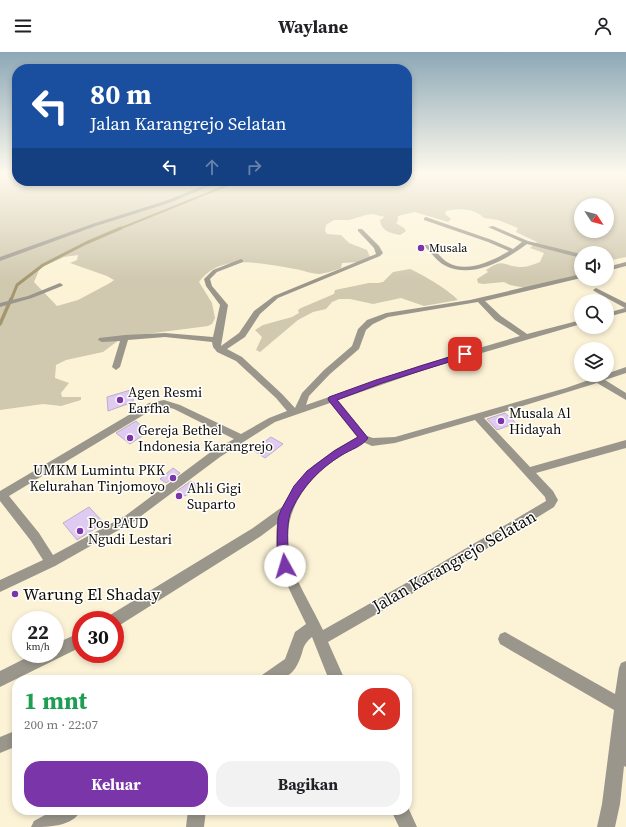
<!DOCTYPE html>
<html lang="id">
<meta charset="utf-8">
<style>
:root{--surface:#fff;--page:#f2f2f2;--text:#202124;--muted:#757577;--accent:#7a36a9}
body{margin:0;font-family:"Source Serif 4",serif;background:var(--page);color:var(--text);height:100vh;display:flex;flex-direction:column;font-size:15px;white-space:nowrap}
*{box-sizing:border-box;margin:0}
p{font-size:13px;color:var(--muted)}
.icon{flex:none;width:22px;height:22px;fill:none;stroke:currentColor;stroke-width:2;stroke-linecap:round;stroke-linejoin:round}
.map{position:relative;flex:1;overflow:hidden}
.side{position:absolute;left:12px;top:623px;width:400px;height:140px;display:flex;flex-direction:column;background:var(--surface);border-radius:16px;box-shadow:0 2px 6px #0003}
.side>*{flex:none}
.top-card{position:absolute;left:12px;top:12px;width:400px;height:122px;border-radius:16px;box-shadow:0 2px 6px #0003;background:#1a4fa0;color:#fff;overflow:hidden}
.needle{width:26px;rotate:126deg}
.controls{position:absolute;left:574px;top:146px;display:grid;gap:8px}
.controls a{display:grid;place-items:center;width:40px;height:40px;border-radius:50%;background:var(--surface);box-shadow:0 2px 6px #0003;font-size:20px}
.speed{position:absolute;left:12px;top:559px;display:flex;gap:8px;font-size:20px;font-weight:700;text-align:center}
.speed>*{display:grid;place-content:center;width:52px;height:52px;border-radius:50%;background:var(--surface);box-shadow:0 2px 6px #0003;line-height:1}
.speed small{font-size:10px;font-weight:400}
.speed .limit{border:6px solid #d22;background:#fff;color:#111}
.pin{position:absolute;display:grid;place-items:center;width:34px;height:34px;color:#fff;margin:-17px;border-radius:8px;box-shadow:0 2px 6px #0006}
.me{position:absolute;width:44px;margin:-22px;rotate:354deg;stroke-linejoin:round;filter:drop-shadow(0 0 3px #0008)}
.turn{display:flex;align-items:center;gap:14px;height:84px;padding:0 12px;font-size:18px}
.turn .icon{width:52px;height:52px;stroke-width:2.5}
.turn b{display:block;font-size:28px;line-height:34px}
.lanes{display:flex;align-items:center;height:38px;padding:0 12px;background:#0003;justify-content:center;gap:20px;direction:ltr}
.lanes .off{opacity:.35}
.round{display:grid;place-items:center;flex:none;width:42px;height:42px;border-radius:16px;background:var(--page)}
.summary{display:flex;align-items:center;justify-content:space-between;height:68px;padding:0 12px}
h1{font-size:24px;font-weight:700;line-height:30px;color:#1e9e55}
.cta{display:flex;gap:8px;margin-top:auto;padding:8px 12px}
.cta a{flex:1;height:46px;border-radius:16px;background:var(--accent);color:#fff;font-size:16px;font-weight:700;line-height:46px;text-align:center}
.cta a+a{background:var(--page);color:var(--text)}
header{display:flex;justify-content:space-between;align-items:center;height:52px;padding:0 12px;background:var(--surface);font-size:18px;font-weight:700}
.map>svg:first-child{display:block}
.green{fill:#d0c8af;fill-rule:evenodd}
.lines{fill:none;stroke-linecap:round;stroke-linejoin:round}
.stream-far2{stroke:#a4966e;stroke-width:2}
.stream-far1{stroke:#a4966e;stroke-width:3}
.stream{stroke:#a4966e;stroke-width:3.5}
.building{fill:#dfcaf2;stroke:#bcafc8}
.minor{fill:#9a968b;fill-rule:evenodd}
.route{fill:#7a36a9;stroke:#4f236e}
.poi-dot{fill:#7a36a9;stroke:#fff;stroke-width:1.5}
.labels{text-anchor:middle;stroke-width:3;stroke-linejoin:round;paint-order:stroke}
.far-poi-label{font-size:12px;fill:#0f0c04;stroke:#fff;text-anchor:start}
.poi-label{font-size:14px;fill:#0f0c04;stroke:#fff;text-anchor:start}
.near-street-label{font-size:17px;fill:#0f0c04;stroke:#fff}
.near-poi-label{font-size:17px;fill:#0f0c04;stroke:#fff;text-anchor:start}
</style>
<header><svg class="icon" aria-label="menu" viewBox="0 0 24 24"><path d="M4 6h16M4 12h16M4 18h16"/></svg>Waylane<svg class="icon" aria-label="person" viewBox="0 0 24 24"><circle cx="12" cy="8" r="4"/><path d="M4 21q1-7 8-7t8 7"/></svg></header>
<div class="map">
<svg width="626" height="775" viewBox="0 0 626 775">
<rect width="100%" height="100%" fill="#fcf3d7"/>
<!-- green -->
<g class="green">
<path d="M0 121H17V129H146L143 131 146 132H150L152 129H190L189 130 192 131 201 129H407V121H626V205L607 209V201H581V222L525 236 510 233 504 230 483 232 478 231 477 227 488 220 486 218C505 205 503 215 522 215 528 215 534 212 540 210L544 201 530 196 537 190 516 180 518 176 498 168 484 166C475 156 458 156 446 159L445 162 451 167 448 170 415 160 398 164V168L396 171 404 176 406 179 400 183C390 181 381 179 380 168L385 165 372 162 366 163 349 168H334L326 173 325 179 327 182 341 183 349 191 367 198 370 205 359 210 342 211 341 216C334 219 326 221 320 222 311 222 303 218 295 217 264 212 221 200 199 230L212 251 215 266 212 272 208 274 123 285 103 300 66 308 56 313 55 326 69 331 61 341 62 345H81V348L61 354 43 352 0 358ZM581 153H607V179H581ZM78 203 77 208 70 211 107 224 114 228 110 231 78 248 57 254 34 230 40 216 64 205Z"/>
<path d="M410 217C422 222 450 239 458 248L424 254 401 246 373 252 350 247H339L332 250 326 257 313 260 298 268 260 300 256 298 262 285 255 278 263 273 292 265 299 261 298 258 301 256 334 242 335 238 369 231H378L383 230 393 220Z"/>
</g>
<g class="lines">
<!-- stream-far2 -->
<path class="stream-far2" d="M119 177 238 129"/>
<!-- stream-far1 -->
<path class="stream-far1" d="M11 248 17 233 43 213 86 191 121 176"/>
<!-- stream -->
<path class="stream" d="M0 272 11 247"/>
</g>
<!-- building -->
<g class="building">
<path d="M134 337 133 350 108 359 107 345Z"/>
<path d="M505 361 516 371 497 378 487 367Z"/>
<path d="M136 369 148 380 130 392 116 381Z"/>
<path d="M271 385 283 392 265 406 253 398Z"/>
<path d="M173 416 180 421 166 431 160 427Z"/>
<path d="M191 429 199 434 185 444 177 439Z"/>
<path d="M89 455 104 471 77 488 63 471Z"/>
</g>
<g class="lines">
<!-- minor -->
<g class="minor">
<path d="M216 129H222L169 151 96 174 0 209V205L92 172 165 149Z"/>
<path d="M426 165 492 188 513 197 522 190 488 175 493 174 528 189 581 202V206L527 192C506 208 472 227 446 214 437 210 432 201 425 195V193H429C435 198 440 205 447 210 466 222 492 209 509 199L488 190 424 168V166Z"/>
<path d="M358 177H362L379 194 383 201 380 204 278 246 260 262 245 285 227 297 242 305 282 342 295 356 302 341 324 318 352 294 358 277 367 268 386 261 470 248 581 222V226L485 249 501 264 527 282 581 268V272L427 317 338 348 367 384 373 386 395 385 566 336 626 315V321L605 328 626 341V348L597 331 484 366 530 415 626 388V396L536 421 553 439 558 448 554 455 441 525 328 590 345 628H329L312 585C306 590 304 593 302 601 294 626 285 628 259 628L262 623 285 607 295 580 306 572C290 537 272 512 277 472L261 484 120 573 115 575V568H108L110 563 253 476 282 455 295 433 314 413 336 397 357 385 330 351 275 370 220 405 133 470 55 514 0 540V528L43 508 31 489 0 449V439L149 351 164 348 180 353 241 382 269 366 287 359 276 346 236 309 217 300 213 295 212 290 165 285 128 288 120 315 116 318 112 315 120 289 102 290 98 288 99 286 125 283 165 281 213 285 220 253 206 234 204 227 213 218 241 207 243 208V210L217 220 210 227 212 234 228 253 221 294 239 281 254 259 274 244 376 202 374 196 358 179ZM478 250 495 268 520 284 421 313 306 353 309 344 330 322 359 297 366 278 373 272 388 265ZM164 354 174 357 234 387 212 399 125 464 53 503 39 481 9 444 155 356ZM475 368 545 445 546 449 431 517 323 578C313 557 300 536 292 515 289 508 289 499 288 491 285 443 325 411 363 390L372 394 395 391Z"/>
<path d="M626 210V214L607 219V215Z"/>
<path d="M60 231 63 233 62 234 32 246 0 255V251L28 244Z"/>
<path d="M596 236 626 251V260L607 265V261L625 256 594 239 593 238Z"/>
<path d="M81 580V595L0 635V619L34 602H55V592Z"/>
<path d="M505 580 615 642 619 616 621 611 626 609V715L624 714 620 752 615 775H597L602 752 614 658 500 592 498 587 500 582Z"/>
<path d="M17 678V694L0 701V685Z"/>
<path d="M407 753 417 775H399L391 758H407Z"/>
<path d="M54 758H81C73 775 48 775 31 775L34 769Z"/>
<path d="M188 758H206L204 775H186Z"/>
</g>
</g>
<!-- sky -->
<linearGradient id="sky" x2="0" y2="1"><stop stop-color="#8da8b7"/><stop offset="0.53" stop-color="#fefaed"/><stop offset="1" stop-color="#fefaed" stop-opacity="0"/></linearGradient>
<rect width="626" height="229" fill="url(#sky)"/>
<!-- route -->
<path class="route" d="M465 300 468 301V304L382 331 337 348 368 386C363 394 350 398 342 403 320 416 303 434 292 457 286 468 288 487 288 500 288 506 292 512 289 518L285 519 281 518 277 501 278 466 281 458 294 434 307 419 334 399 358 385 329 349 328 347 329 345 376 328Z"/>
<!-- markers -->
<g class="poi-dot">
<circle cx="421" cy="196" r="4"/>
<circle cx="120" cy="348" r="4"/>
<circle cx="501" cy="369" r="4"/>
<circle cx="130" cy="386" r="4"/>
<circle cx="173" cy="426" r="4"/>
<circle cx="179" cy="444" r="4"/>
<circle cx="80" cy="479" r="4"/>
<circle cx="15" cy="542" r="4"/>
</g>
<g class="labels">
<!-- far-poi labels -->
<g class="far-poi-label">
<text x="429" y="200">Musala</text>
</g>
<!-- poi labels -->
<g class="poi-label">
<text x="128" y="345">Agen Resmi<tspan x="128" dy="16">Earfha</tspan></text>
<text x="509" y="366">Musala Al<tspan x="509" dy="16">Hidayah</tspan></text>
<text x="138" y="383">Gereja Bethel<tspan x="138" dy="16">Indonesia Karangrejo</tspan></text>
<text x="165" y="423" text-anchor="end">UMKM Lumintu PKK<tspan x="165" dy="16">Kelurahan Tinjomoyo</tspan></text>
<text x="187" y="441">Ahli Gigi<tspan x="187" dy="16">Suparto</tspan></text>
<text x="88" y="476">Pos PAUD<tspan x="88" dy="16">Ngudi Lestari</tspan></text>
</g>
<!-- near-street labels -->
<g class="near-street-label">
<text transform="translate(454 509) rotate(-30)" y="6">Jalan Karangrejo Selatan</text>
</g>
<!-- near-poi labels -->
<g class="near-poi-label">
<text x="23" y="548">Warung El Shaday</text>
</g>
</g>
</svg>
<div class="controls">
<a><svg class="needle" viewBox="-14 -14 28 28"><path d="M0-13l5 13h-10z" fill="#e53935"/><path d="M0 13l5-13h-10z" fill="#757577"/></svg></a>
<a><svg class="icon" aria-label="sound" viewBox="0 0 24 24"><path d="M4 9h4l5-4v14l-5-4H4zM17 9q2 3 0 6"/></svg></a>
<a><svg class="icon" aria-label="search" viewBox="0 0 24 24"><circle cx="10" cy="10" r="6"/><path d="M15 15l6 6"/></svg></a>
<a><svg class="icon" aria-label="layers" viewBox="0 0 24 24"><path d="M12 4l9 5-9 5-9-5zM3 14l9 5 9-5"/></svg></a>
</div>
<div class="speed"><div>22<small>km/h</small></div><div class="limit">30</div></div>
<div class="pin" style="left:465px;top:302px;background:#d93025"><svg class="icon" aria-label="arrive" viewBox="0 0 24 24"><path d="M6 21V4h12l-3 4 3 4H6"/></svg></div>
<svg class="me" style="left:285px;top:514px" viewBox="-20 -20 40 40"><circle r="19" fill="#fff"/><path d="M0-13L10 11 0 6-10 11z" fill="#7a36a9"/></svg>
<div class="top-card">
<div class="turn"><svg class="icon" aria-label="left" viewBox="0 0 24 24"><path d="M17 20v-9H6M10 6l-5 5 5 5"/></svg><div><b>80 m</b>Jalan Karangrejo Selatan</div></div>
<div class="lanes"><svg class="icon" aria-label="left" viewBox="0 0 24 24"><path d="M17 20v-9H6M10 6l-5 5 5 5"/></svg><svg class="icon off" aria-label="ahead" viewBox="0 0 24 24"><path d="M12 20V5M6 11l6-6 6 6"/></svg><svg class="icon off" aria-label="right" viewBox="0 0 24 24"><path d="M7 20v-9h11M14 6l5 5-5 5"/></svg></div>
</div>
<section class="side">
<div class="summary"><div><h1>1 mnt</h1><p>200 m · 22:07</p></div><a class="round" style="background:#d93025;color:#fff"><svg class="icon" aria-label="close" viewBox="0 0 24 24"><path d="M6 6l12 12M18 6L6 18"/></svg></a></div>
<div class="cta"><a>Keluar</a><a>Bagikan</a></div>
</section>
</div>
